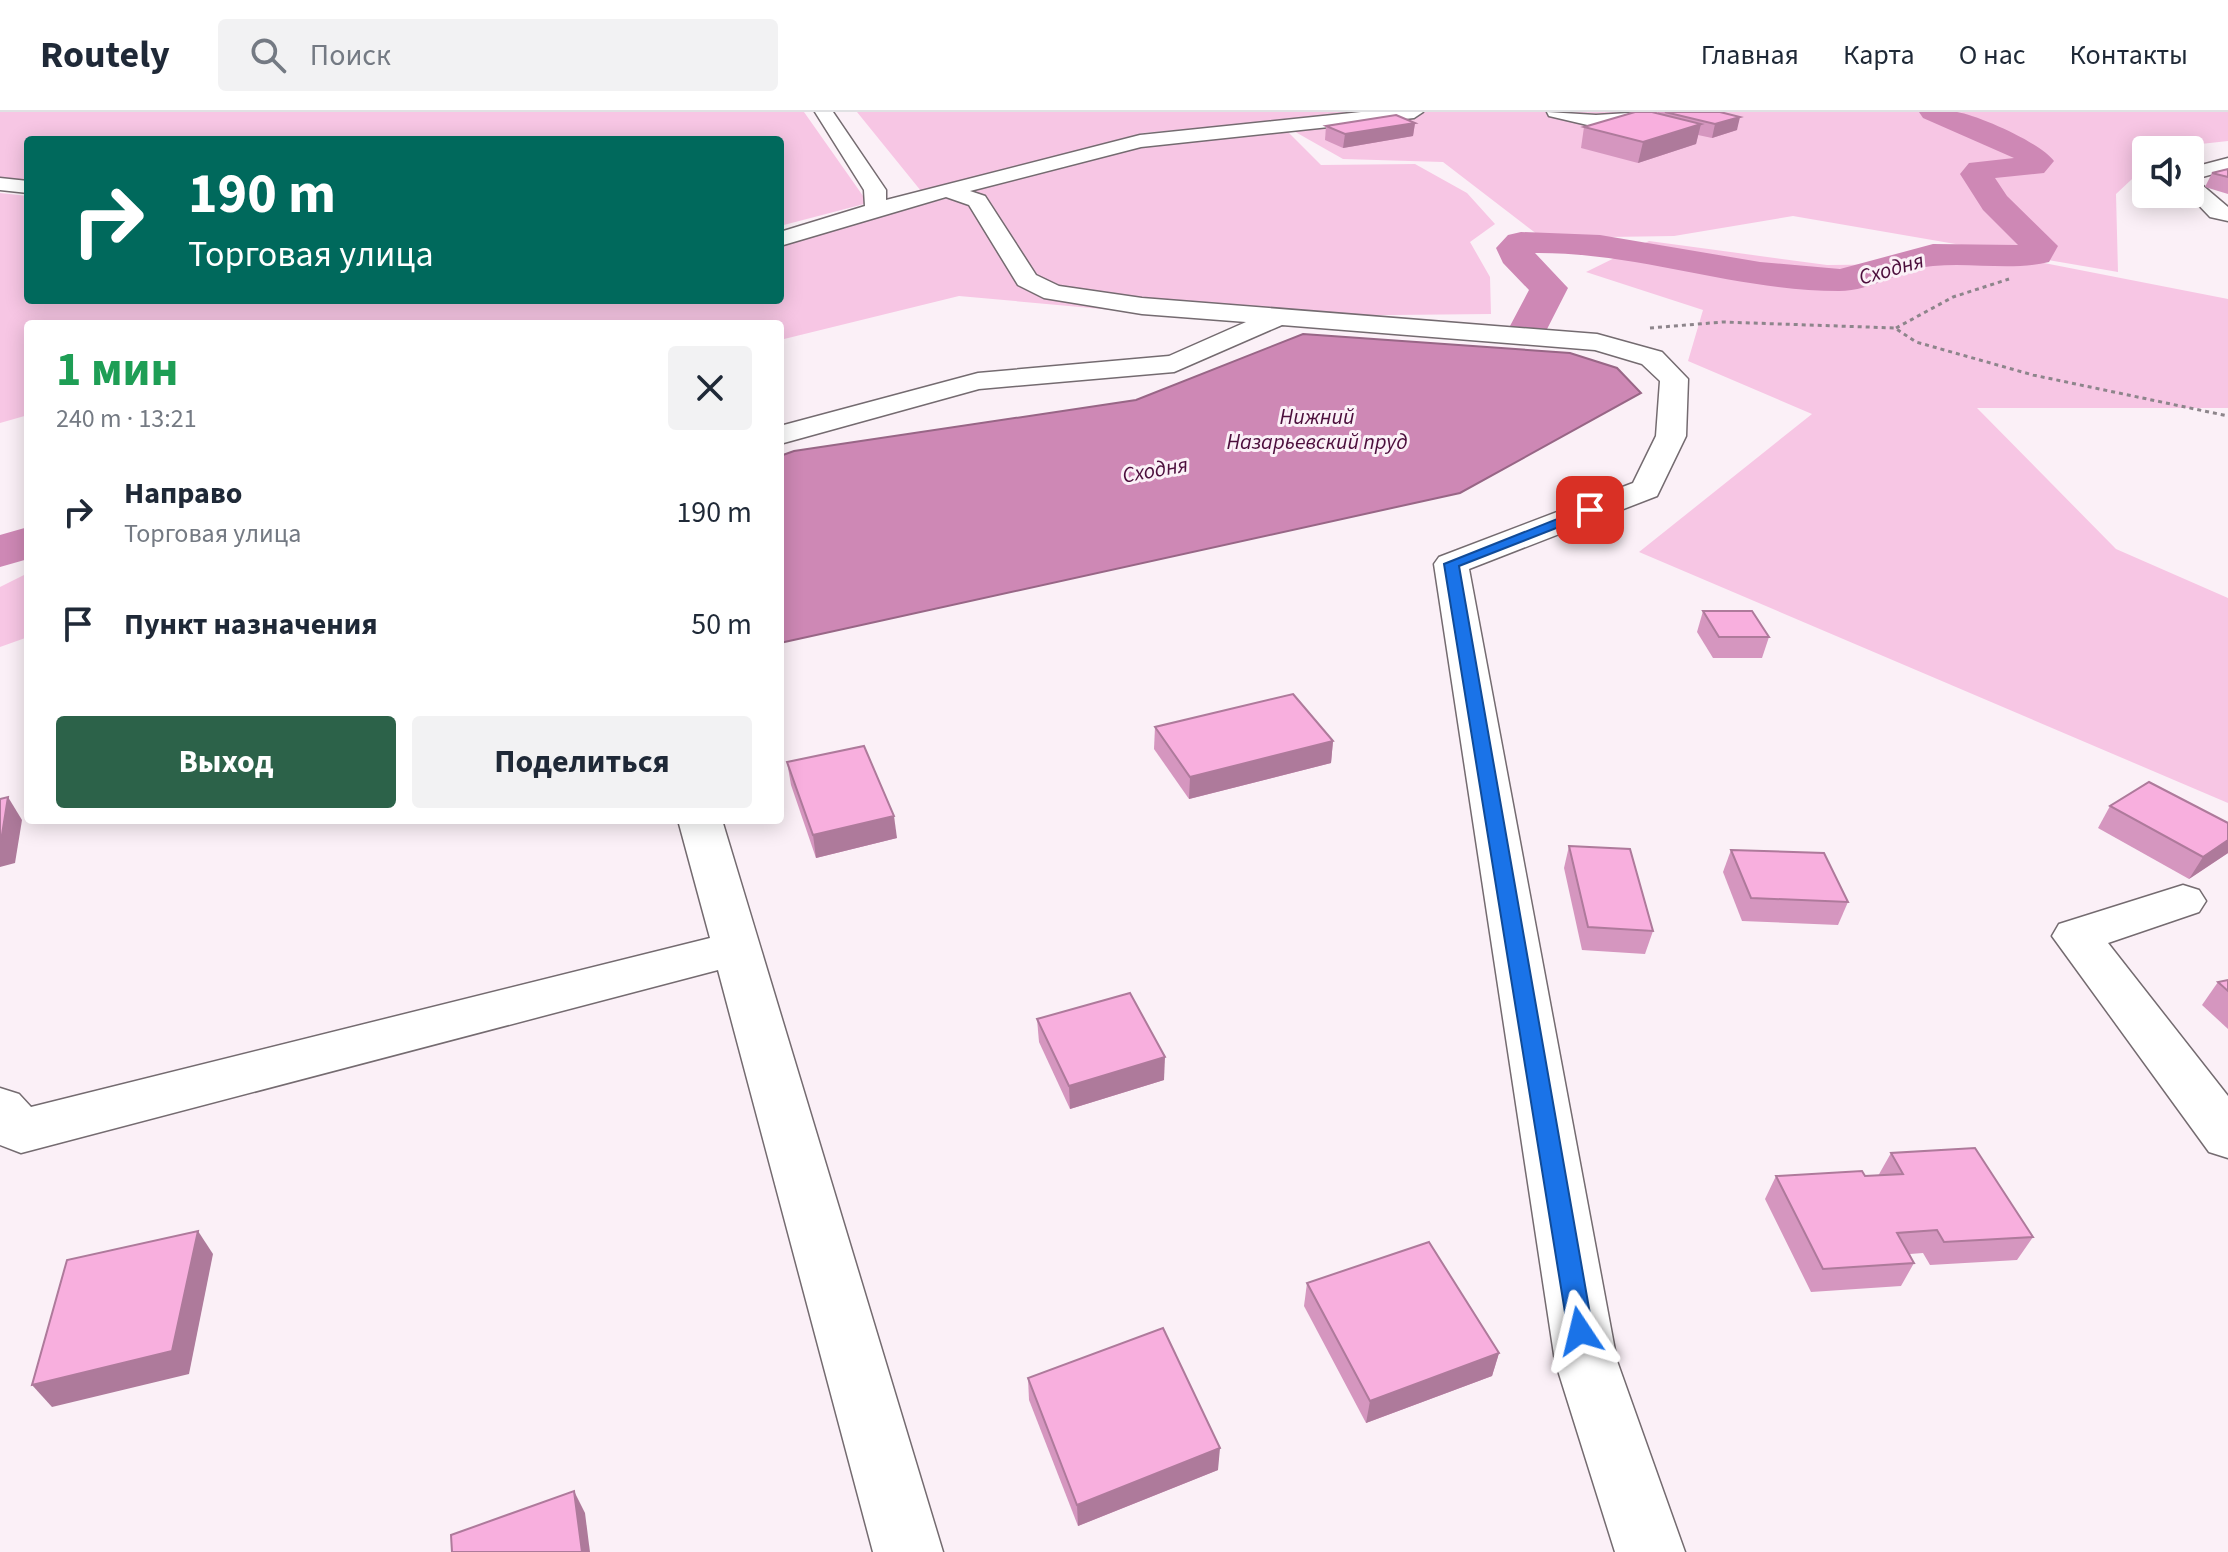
<!DOCTYPE html>
<html lang="ru">
<meta charset="utf-8">
<style>
:root{--surface:#fff;--page:#f2f2f3;--text:#1f2937;--muted:#747a83;--line:#e0e1e3;--accent:#2c6249}
body{margin:0;font-family:"Source Sans 3",sans-serif;background:var(--page);color:var(--text);height:100vh;display:flex;flex-direction:column;font-size:30px;white-space:nowrap}
*{box-sizing:border-box;margin:0}
p{font-size:26px;color:var(--muted)}
.icon{flex:none;width:44px;height:44px;fill:none;stroke:currentColor;stroke-width:2;stroke-linecap:round;stroke-linejoin:round}
.map{position:relative;flex:1;overflow:hidden}
.drawer{position:absolute;left:24px;top:208px;width:760px;height:504px;display:flex;flex-direction:column;background:var(--surface);border-radius:8px;box-shadow:0 4px 20px #0003}
.drawer>*{flex:none}
.top-card{position:absolute;left:24px;top:24px;width:760px;height:168px;border-radius:8px;box-shadow:0 4px 20px #0003;background:#00695c;color:#fff;overflow:hidden}
.controls{position:absolute;left:2132px;top:24px;display:grid;gap:16px}
.controls a{display:grid;place-items:center;width:72px;height:72px;border-radius:8px;background:var(--surface);box-shadow:0 4px 20px #0003;font-size:40px}
.pin{position:absolute;display:grid;place-items:center;width:68px;height:68px;color:#fff;margin:-34px;border-radius:16px;box-shadow:0 4px 12px #0006}
.me{position:absolute;width:88px;margin:-44px;rotate:350deg;stroke-linejoin:round;filter:drop-shadow(0 0 6px #0008)}
.turn{display:flex;align-items:center;gap:28px;height:168px;padding:0 32px;font-size:36px}
.turn .icon{width:104px;height:104px;stroke-width:2.5}
.turn b{display:block;font-size:56px;line-height:68px}
.round{display:grid;place-items:center;flex:none;width:84px;height:84px;border-radius:8px;background:var(--page)}
.head{display:flex;align-items:center;justify-content:space-between;height:136px;padding:0 32px}
h1{font-size:48px;font-weight:700;line-height:60px;color:#1e9e55}
.cta{display:flex;gap:16px;margin-top:auto;padding:16px 32px}
.cta a{flex:1;height:92px;border-radius:8px;background:var(--accent);color:#fff;font-size:32px;font-weight:700;line-height:92px;text-align:center}
.cta a+a{background:var(--page);color:var(--text)}
ul{padding:0;list-style:none}
li{display:flex;align-items:center;gap:24px;height:112px;padding:0 32px}
li div{flex:1}
li b{display:block;font-size:30px}
li em{font-style:normal}
header{display:flex;align-items:center;gap:48px;box-sizing:border-box;height:112px;padding:0 40px;background:var(--surface);border-bottom:2px solid var(--line)}
header strong{font-size:38px}
nav{display:flex;gap:44px;margin-inline-start:auto;font-size:28px}
.search{width:560px;height:72px;background:var(--page);display:flex;align-items:center;gap:20px;box-sizing:border-box;padding:0 28px;border-radius:8px;color:var(--muted);font-size:30px}
.map>svg:first-child{display:block}
.green{fill:#f7c6e4}
.water{fill:#ce88b5;stroke:#986686;stroke-width:2}
.lines{fill:none;stroke-linecap:round;stroke-linejoin:round}
.river{fill:#ce88b5;fill-rule:evenodd}
.minor-casing{stroke:#746b70;stroke-width:3}
.path{stroke:#8d858b;stroke-width:3;stroke-dasharray:4 4;stroke-linecap:butt}
.minor{fill:#fff;fill-rule:evenodd}
.wall{fill:#d596bf}
.shaded-wall{fill:#ae7a9b}
.building{fill:#f8afde;stroke:#ae7a9b;stroke-width:2}
.route{fill:#1a73e8;stroke:#114b97;stroke-width:2}
.labels{text-anchor:middle;stroke-width:6;stroke-linejoin:round;paint-order:stroke}
.far-water-label{font-size:22px;font-style:italic;fill:#4c0e3c;stroke:#fbf0f7}
</style>
<header>
<strong>Routely</strong>
<div class="search"><svg class="icon" aria-label="search" viewBox="0 0 24 24"><circle cx="10" cy="10" r="6"/><path d="M15 15l6 6"/></svg>Поиск</div>
<nav><a>Главная</a><a>Карта</a><a>О нас</a><a>Контакты</a></nav>
</header>
<div class="map">
<svg width="2228" height="1440" viewBox="0 0 2228 1440">
<rect width="100%" height="100%" fill="#fbf0f7"/>
<!-- green -->
<g class="green">
<path d="M0 0H804L868 91 780 114V28H28V71L0 70Z"/>
<path d="M857 0H2228V29L2146 38V54L2116 82 2118 160 1793 104 1674 124 1542 126 1443 50 1343 47 1276 9 1143 21 921 79Z"/>
<path d="M1288 20 1321 53 1415 52 1467 81 1495 112 1470 130 1490 165 1491 202 1190 205 959 184 780 228V212H28V303L0 311V81L28 84V188H780V133L1069 52 1161 31Z"/>
<path d="M1649 129 1827 153 2044 151 2228 187V296H1977L2116 437 2228 486V691L1639 440 1812 302 1688 249 1703 198 1586 160Z"/>
<path d="M28 461V525L0 535V475Z"/>
</g>
<!-- water -->
<path class="water" d="M1303 222 1570 241 1617 256 1641 281 1460 381 780 531V344L794 339 1136 288Z"/>
<g class="lines">
<!-- river -->
<g class="river">
<path d="M1919 0C1931 0 1945 0 1957 0 1980 4 2041 31 2054 49L2044 61 1995 66 2007 84 2058 134 2049 150C2010 159 1972 150 1933 154 1900 157 1873 179 1839 179 1736 179 1638 140 1535 141L1568 176 1544 223 1530 226 1516 223 1510 214 1529 178 1503 151 1496 136 1508 123 1521 120 1600 123 1760 150 1840 157 1933 132 2018 133 1983 98 1960 62 1969 51 2014 46 1923 6Z"/>
<path d="M28 415V447L0 455V423Z"/>
</g>
<defs>
<g id="minor">
<path d="M815 0H833L886 78V88L1140 23 1361 0H1423L1414 6 1141 35 970 79 985 84 1036 163 1059 174 1142 186 1597 222 1662 240 1688 267 1686 324 1657 384 1469 457 1617 1249 1685 1440H1615L1555 1249 1434 452 1439 445 1633 371 1656 324 1660 269 1642 252 1595 238 1282 213 1174 260 979 277 780 332V314L978 261 1169 244 1246 210 1142 202 1044 186 1018 173 969 93 946 85 780 134V120L865 94 864 78Z"/>
<path d="M1547 0 1596 3 1645 0 1643 4 1596 15 1549 4Z"/>
<path d="M2228 46V58L2195 67 2228 95V109L2210 105 2188 82 2190 56Z"/>
<path d="M0 66 28 69V81L0 78Z"/>
<path d="M678 708H722L943 1440H873L718 858 21 1041 0 1033V976L19 982 31 995 710 826Z"/>
<path d="M2183 773 2199 778 2206 789 2199 800 2108 831 2228 984V1046L2209 1040 2052 824 2059 812Z"/>
</g>
</defs>
<!-- minor casing -->
<use href="#minor" class="minor-casing"/>
<!-- path -->
<g class="path">
<path d="M1650 216 1723 210 1895 216 1916 230 2033 263 2228 304"/>
<path d="M1896 216 1953 185 2009 167"/>
</g>
<!-- minor -->
<use href="#minor" class="minor"/>
</g>
<!-- wall -->
<g class="wall">
<path d="M1658 0H1720L1737 18 1712 26 1698 23 1696 32 1638 51 1581 36 1584 15 1658 1Z"/>
<path d="M1415 11 1413 24 1343 36 1325 28 1326 14Z"/>
<path d="M2228 57V82L2205 75 2212 61Z"/>
<path d="M1703 499 1769 525 1762 546H1713L1697 520Z"/>
<path d="M1155 615 1333 629 1331 651 1189 687 1154 637Z"/>
<path d="M787 650 897 726 816 746 791 673Z"/>
<path d="M2110 694 2228 741 2189 767 2098 716Z"/>
<path d="M1569 734 1653 819 1645 842 1582 838 1564 756Z"/>
<path d="M1731 738 1848 790 1838 813 1742 809 1723 760Z"/>
<path d="M2228 868V917L2202 893 2218 870Z"/>
<path d="M1037 907 1164 968 1070 997 1039 930Z"/>
<path d="M1891 1041 2033 1125 2017 1148 1930 1153 1923 1141 1910 1142 1914 1151 1901 1174 1811 1180 1765 1087 1776 1064H1878Z"/>
<path d="M1307 1171 1499 1241 1492 1264 1366 1311 1304 1194Z"/>
<path d="M1028 1266 1218 1358 1078 1414 1029 1288Z"/>
</g>
<!-- shaded-wall -->
<g class="shaded-wall">
<path d="M1740 5 1737 18 1712 26 1715 12Z"/>
<path d="M1415 11 1413 24 1343 36 1345 22Z"/>
<path d="M1701 12 1696 32 1638 51 1643 30Z"/>
<path d="M1333 629 1331 651 1189 687 1190 665Z"/>
<path d="M8 685 22 708 15 751 0 755V729Z"/>
<path d="M894 704 897 726 816 746 813 723Z"/>
<path d="M2228 728V741L2189 767 2203 745Z"/>
<path d="M1165 945 1164 968 1070 997 1069 974Z"/>
<path d="M198 1119 213 1142 189 1262 52 1295 32 1273Z"/>
<path d="M1499 1241 1492 1264 1366 1311 1370 1289Z"/>
<path d="M1220 1336 1218 1358 1078 1414 1077 1393Z"/>
<path d="M574 1379 585 1401 590 1440H582Z"/>
</g>
<!-- building -->
<g class="building">
<path d="M1635 0H1652L1701 12 1643 30 1584 15Z"/>
<path d="M1665 0H1720L1740 5 1715 12Z"/>
<path d="M1396 3 1415 11 1345 22 1326 14Z"/>
<path d="M2228 57V65L2212 61Z"/>
<path d="M1703 499H1752L1769 525H1719Z"/>
<path d="M1293 582 1333 629 1190 665 1155 615Z"/>
<path d="M864 634 894 704 813 723 787 650Z"/>
<path d="M2149 670 2228 711V728L2203 745 2110 694Z"/>
<path d="M8 685 1 729H0V687Z"/>
<path d="M1569 734 1630 737 1653 819 1588 815Z"/>
<path d="M1731 738 1824 741 1848 790 1751 786Z"/>
<path d="M2228 868V879L2218 870Z"/>
<path d="M1130 881 1165 945 1069 974 1037 907Z"/>
<path d="M1975 1036 2033 1125 1944 1130 1937 1118 1897 1121 1914 1151 1823 1157 1776 1064 1862 1059 1865 1064 1903 1062 1891 1041Z"/>
<path d="M198 1119 172 1239 32 1273 67 1148Z"/>
<path d="M1429 1130 1499 1241 1370 1289 1307 1171Z"/>
<path d="M1163 1216 1220 1336 1077 1393 1028 1266Z"/>
<path d="M574 1379 582 1440H452L451 1423Z"/>
</g>
<!-- route -->
<path class="route" d="M1590 394 1597 398 1595 401 1459 454 1593 1219 1589 1227 1580 1230 1571 1227 1568 1219 1444 452Z"/>
<g class="labels">
<!-- far-water labels -->
<g class="far-water-label">
<text transform="translate(1891 156) rotate(-16)" y="8">Сходня</text>
<text x="1317" y="312">Нижний<tspan x="1317" dy="25">Назарьевский пруд</tspan></text>
<text transform="translate(1155 357) rotate(-10)" y="8">Сходня</text>
</g>
</g>
</svg>
<div class="controls">
<a><svg class="icon" aria-label="sound" viewBox="0 0 24 24"><path d="M4 9h4l5-4v14l-5-4H4zM17 9q2 3 0 6"/></svg></a>
</div>
<div class="pin" style="left:1590px;top:398px;background:#d93025"><svg class="icon" aria-label="arrive" viewBox="0 0 24 24"><path d="M6 21V4h12l-3 4 3 4H6"/></svg></div>
<svg class="me" style="left:1580px;top:1219px" viewBox="-20 -20 40 40"><path d="M0-17L14 15 0 8-14 15z" fill="#1a73e8" stroke="#fff" stroke-width="4"/></svg>
<div class="top-card">
<div class="turn"><svg class="icon" aria-label="right" viewBox="0 0 24 24"><path d="M7 20v-9h11M14 6l5 5-5 5"/></svg><div><b>190 m</b>Торговая улица</div></div>
</div>
<section class="drawer">
<div class="head"><div><h1>1 мин</h1><p>240 m · 13:21</p></div><a class="round"><svg class="icon" aria-label="close" viewBox="0 0 24 24"><path d="M6 6l12 12M18 6L6 18"/></svg></a></div>
<ul>
<li><svg class="icon" aria-label="right" viewBox="0 0 24 24"><path d="M7 20v-9h11M14 6l5 5-5 5"/></svg><div><b>Направо</b><p>Торговая улица</p></div><em>190 m</em></li>
<li><svg class="icon" aria-label="arrive" viewBox="0 0 24 24"><path d="M6 21V4h12l-3 4 3 4H6"/></svg><div><b>Пункт назначения</b></div><em>50 m</em></li>
</ul>
<div class="cta"><a>Выход</a><a>Поделиться</a></div>
</section>
</div>
